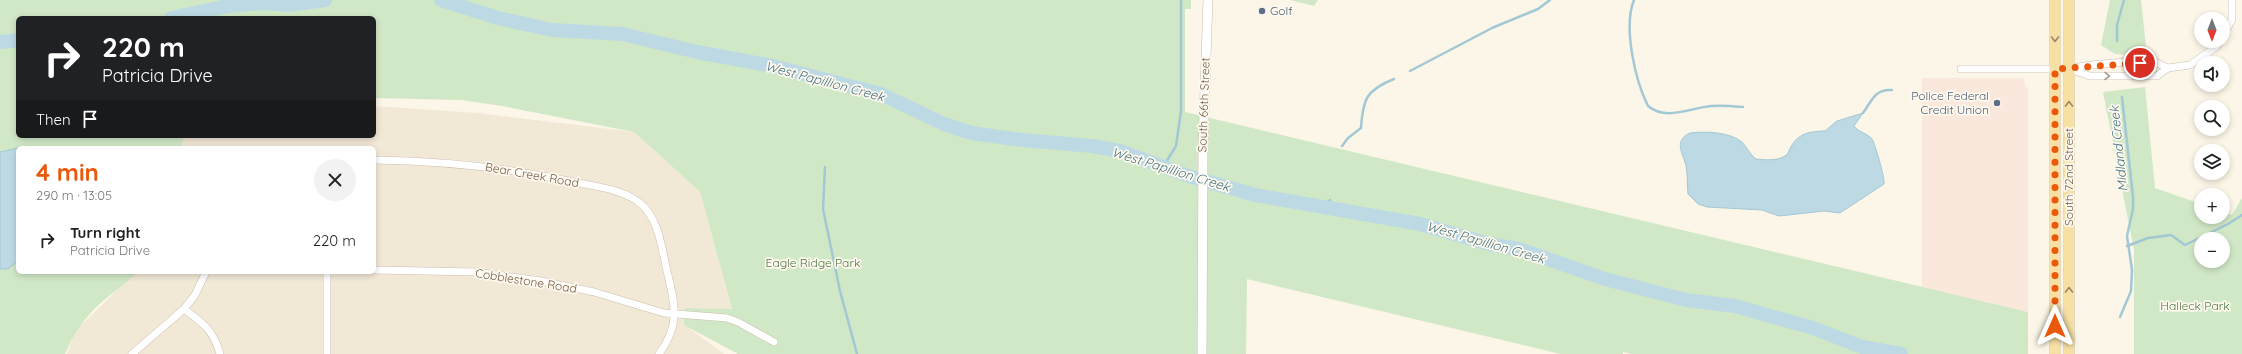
<!DOCTYPE html>
<meta charset="utf-8">
<style>
:root{--surface:#fff;--page:#f2f2f2;--text:#202124;--muted:#757577;--accent:#ea580c}
body{margin:0;font-family:Quicksand,sans-serif;background:var(--page);color:var(--text);height:100vh;display:flex;flex-direction:column;font-size:15px;white-space:nowrap}
*{box-sizing:border-box;margin:0}
p{font-size:13px;color:var(--muted)}
.icon{flex:none;width:22px;height:22px;fill:none;stroke:currentColor;stroke-width:2;stroke-linecap:round;stroke-linejoin:round}
.map{position:relative;flex:1;overflow:hidden}
.panel{position:absolute;left:16px;top:146px;width:360px;height:128px;display:flex;flex-direction:column;background:var(--surface);border-radius:6px;box-shadow:0 2px 6px #0003}
.panel>*{flex:none}
.top-card{position:absolute;left:16px;top:16px;width:360px;height:122px;border-radius:6px;box-shadow:0 2px 6px #0003;background:#202124;color:#fff;overflow:hidden}
.needle{width:26px;rotate:180deg}
.controls{position:absolute;left:2194px;top:12px;display:grid;gap:8px}
.controls a{display:grid;place-items:center;width:36px;height:36px;border-radius:50%;background:var(--surface);box-shadow:0 2px 6px #0003;font-size:20px}
.pin{position:absolute;display:grid;place-items:center;width:34px;height:34px;color:#fff;margin:-17px;border:2px solid #fff;border-radius:50%;box-shadow:0 1px 4px #0007}
.me{position:absolute;width:44px;margin:-22px;rotate:0deg;stroke-linejoin:round;filter:drop-shadow(0 0 3px #0008)}
.turn{display:flex;align-items:center;gap:14px;height:84px;padding:0 20px;font-size:18px}
.turn .icon{width:52px;height:52px;stroke-width:2.5}
.turn b{display:block;font-size:28px;line-height:34px}
.then{display:flex;align-items:center;height:38px;padding:0 20px;background:#0003;gap:8px;font-size:15px}
.round{display:grid;place-items:center;flex:none;width:42px;height:42px;border-radius:21px;background:var(--page)}
.summary{display:flex;align-items:center;justify-content:space-between;height:68px;padding:0 20px}
h1{font-size:24px;font-weight:800;line-height:30px;color:var(--accent)}
ul{padding:0;list-style:none}
li{display:flex;align-items:center;gap:12px;height:52px;padding:0 20px}
li div{flex:1}
li b{display:block;font-size:15px}
li em{font-style:normal}
.map>svg:first-child{display:block}
.residential{fill:#f2e8d6}
.commercial{fill:#fbe8dc}
.green{fill:#d1e8c6;fill-rule:evenodd}
.water{fill:#bddae4;stroke:#a3c8d5}
.lines{fill:none;stroke-linecap:round;stroke-linejoin:round}
.stream{stroke:#a3c8d5;stroke-width:2.5}
.river{stroke:#bddae4;stroke-width:14}
.minor-casing{stroke:#cdbeae;stroke-width:8}
.tertiary-casing{stroke:#cdbeae;stroke-width:10}
.primary-casing{stroke:#dbd5d1;stroke-width:12}
.minor{stroke:#fff;stroke-width:7}
.tertiary{stroke:#fff;stroke-width:9}
.primary{stroke:#f6e0a4;stroke-width:11}
.oneway{stroke:#9b8667}
.oneway2{stroke:#a5978b}
.route{stroke:#ea580c;stroke-width:7;stroke-dasharray:0 12.6}
.service-dot{fill:#5c6f8a;stroke:#fef9ee;stroke-width:1.5}
.labels{text-anchor:middle;stroke-width:3.5;stroke-linejoin:round;paint-order:stroke}
.service-label{font-size:12px;fill:#4e5e75;stroke:#fef9ee;text-anchor:start}
.street-label{font-size:12px;fill:#745f4d;stroke:#fef9ee}
.park-label{font-size:12px;fill:#4f7845;stroke:#fef9ee}
.water-label{font-size:13px;font-style:italic;fill:#477585;stroke:#fef9ee}
</style>
<div class="map">
<svg width="2242" height="354" viewBox="0 0 2242 354">
<rect width="100%" height="100%" fill="#fbf6e7"/>
<!-- residential -->
<path class="residential" d="M374 106 478 113 634 132 700 192 732 310 686 308 685 325 724 354H67L75 331 136 272H374V148H179L184 136H374Z"/>
<!-- commercial -->
<path class="commercial" d="M1922 78H2024L2025 87 2028 88V312L1922 287Z"/>
<!-- green -->
<g class="green">
<path d="M0 0H1191V9H1185V112L2028 312V354H1632L1623 352V354H1560L1247 279 1246 354H738L684 325 685 308 732 309 700 192 634 132 502 106 461 100 374 98V18H18V136H185L180 148H18V272H137C127 283 116 290 104 300 86 315 74 333 65 354H0Z"/>
<path d="M1290 0H1318L1314 6Z"/>
<path d="M2110 0H2141L2147 56 2115 54 2101 45Z"/>
<path d="M2145 87 2155 188 2201 204V217H2223V212L2232 215 2242 198V354H2134V250L2103 92ZM2201 239H2223V261H2201Z"/>
</g>
<!-- water -->
<g class="water">
<path d="M1863 113 1854 126C1858 132 1867 133 1872 139 1875 144 1885 177 1884 184L1840 213 1824 211 1779 216 1762 210 1707 207 1698 204 1688 194C1687 185 1688 175 1686 166 1683 153 1673 141 1690 133 1705 131 1730 132 1742 142 1747 147 1750 155 1756 159 1766 160 1777 161 1785 156 1789 154 1789 149 1792 145 1799 133 1812 131 1825 131L1837 121Z"/>
<path d="M18 148V261L8 269H0V152Z"/>
</g>
<g class="lines">
<!-- stream -->
<g class="stream">
<path d="M1634 0C1623 27 1635 80 1648 106 1666 121 1690 108 1711 106 1722 105 1732 106 1743 107"/>
<path d="M2117 41V25L2124 0"/>
<path d="M1410 71 1492 28 1538 9 1550 0"/>
<path d="M1863 113C1872 101 1874 89 1892 90"/>
<path d="M1342 146 1348 138 1361 128C1363 99 1366 90 1394 79"/>
<path d="M825 167 823 209 840 291 857 354"/>
<path d="M1163 167 1176 146 1181 111V0"/>
<path d="M1325 207 1330 200"/>
<path d="M2127 246 2148 238 2171 235 2185 245 2228 224 2242 215"/>
<path d="M2120 317 2131 291 2132 270 2127 236 2133 209V197L2122 97"/>
</g>
<!-- river -->
<g class="river">
<path d="M441 0 498 18 552 30 622 34 697 52 773 66 881 94 944 124 971 133 1022 140 1092 146 1120 151 1192 177 1255 195 1420 224 1489 244 1519 249 1605 279 1686 300 1735 306 1813 328 1862 347 1901 354"/>
<path d="M171 18 228 6 262 3 289 5 325 0"/>
<path d="M0 42 18 40"/>
</g>
<defs>
<g id="minor">
<path d="M2223 35 2232 20V0"/>
<path d="M1961 69H2069C2084 65 2142 59 2157 63 2160 64 2164 67 2168 68"/>
<path d="M2069 69 2090 76H2157L2168 68 2190 65 2216 47 2220 41"/>
<path d="M374 160C443 161 511 168 579 183 599 187 625 190 641 204 659 219 662 250 667 271 675 305 681 324 659 354"/>
<path d="M374 270 476 272 541 281 594 292 664 313 727 318 738 322 774 342"/>
<path d="M327 272V354"/>
<path d="M184 309C204 324 213 330 220 354"/>
<path d="M132 354 184 309 195 295 206 272"/>
</g>
<path id="tertiary" d="M1202 354 1203 146 1208 0"/>
<g id="primary">
<path d="M2055 0V354"/>
<path d="M2069 354V0"/>
</g>
</defs>
<!-- minor casing -->
<use href="#minor" class="minor-casing"/>
<!-- tertiary casing -->
<use href="#tertiary" class="tertiary-casing"/>
<!-- primary casing -->
<use href="#primary" class="primary-casing"/>
<!-- minor -->
<use href="#minor" class="minor"/>
<!-- tertiary -->
<use href="#tertiary" class="tertiary"/>
<!-- primary -->
<use href="#primary" class="primary"/>
</g>
<!-- one-way arrows -->
<defs><path id="oneway-chevron" d="M-2-3.5L2.5 0L-2 3.5" fill="none" stroke-width="1.6" stroke-linecap="round" stroke-linejoin="round"/></defs>
<g class="oneway">
<use href="#oneway-chevron" transform="translate(2055 39) rotate(90)"/>
<use href="#oneway-chevron" transform="translate(2069 104) rotate(-90)"/>
<use href="#oneway-chevron" transform="translate(2069 290) rotate(-90)"/>
</g>
<use class="oneway2" href="#oneway-chevron" transform="translate(2107 76) rotate(1)"/>
<g class="lines">
<!-- route -->
<path class="route" d="M2055 326V69L2140 63"/>
</g>
<!-- markers -->
<g class="service-dot">
<circle cx="1262" cy="11" r="4"/>
<circle cx="1997" cy="103" r="4"/>
</g>
<g class="labels">
<!-- service labels -->
<g class="service-label">
<text x="1270" y="15">Golf</text>
<text x="1989" y="100" text-anchor="end">Police Federal<tspan x="1989" dy="14">Credit Union</tspan></text>
</g>
<!-- street labels -->
<g class="street-label">
<text transform="translate(1204 105) rotate(-88)" y="4">South 66th Street</text>
<text transform="translate(532 175) rotate(10)" y="4">Bear Creek Road</text>
<text transform="translate(2069 177) rotate(-90)" y="4">South 72nd Street</text>
<text transform="translate(526 281) rotate(9)" y="4">Cobblestone Road</text>
</g>
<!-- park labels -->
<g class="park-label">
<text x="813" y="267">Eagle Ridge Park</text>
<text x="2195" y="310">Halleck Park</text>
</g>
<!-- water labels -->
<g class="water-label">
<text transform="translate(825 81) rotate(15)" y="5">West Papillion Creek</text>
<text transform="translate(2118 149) rotate(-96)" y="5">Midland Creek</text>
<text transform="translate(1171 169) rotate(17)" y="5">West Papillion Creek</text>
<text transform="translate(1486 242) rotate(16)" y="5">West Papillion Creek</text>
</g>
</g>
</svg>
<div class="controls">
<a><svg class="needle" viewBox="-14 -14 28 28"><path d="M0-13l5 13h-10z" fill="#e53935"/><path d="M0 13l5-13h-10z" fill="#757577"/></svg></a>
<a><svg class="icon" aria-label="sound" viewBox="0 0 24 24"><path d="M4 9h4l5-4v14l-5-4H4zM17 9q2 3 0 6"/></svg></a>
<a><svg class="icon" aria-label="search" viewBox="0 0 24 24"><circle cx="10" cy="10" r="6"/><path d="M15 15l6 6"/></svg></a>
<a><svg class="icon" aria-label="layers" viewBox="0 0 24 24"><path d="M12 4l9 5-9 5-9-5zM3 14l9 5 9-5"/></svg></a>
<a>+</a>
<a>−</a>
</div>
<div class="pin" style="left:2140px;top:63px;background:#d93025"><svg class="icon" aria-label="arrive" viewBox="0 0 24 24"><path d="M6 21V4h12l-3 4 3 4H6"/></svg></div>
<svg class="me" style="left:2055px;top:326px" viewBox="-20 -20 40 40"><path d="M0-17L14 15 0 8-14 15z" fill="#ea580c" stroke="#fff" stroke-width="4"/></svg>
<div class="top-card">
<div class="turn"><svg class="icon" aria-label="right" viewBox="0 0 24 24"><path d="M7 20v-9h11M14 6l5 5-5 5"/></svg><div><b>220 m</b>Patricia Drive</div></div>
<div class="then">Then<svg class="icon" aria-label="arrive" viewBox="0 0 24 24"><path d="M6 21V4h12l-3 4 3 4H6"/></svg></div>
</div>
<section class="panel">
<div class="summary"><div><h1>4 min</h1><p>290 m · 13:05</p></div><a class="round"><svg class="icon" aria-label="close" viewBox="0 0 24 24"><path d="M6 6l12 12M18 6L6 18"/></svg></a></div>
<ul>
<li><svg class="icon" aria-label="right" viewBox="0 0 24 24"><path d="M7 20v-9h11M14 6l5 5-5 5"/></svg><div><b>Turn right</b><p>Patricia Drive</p></div><em>220 m</em></li>
</ul>
</section>
</div>
